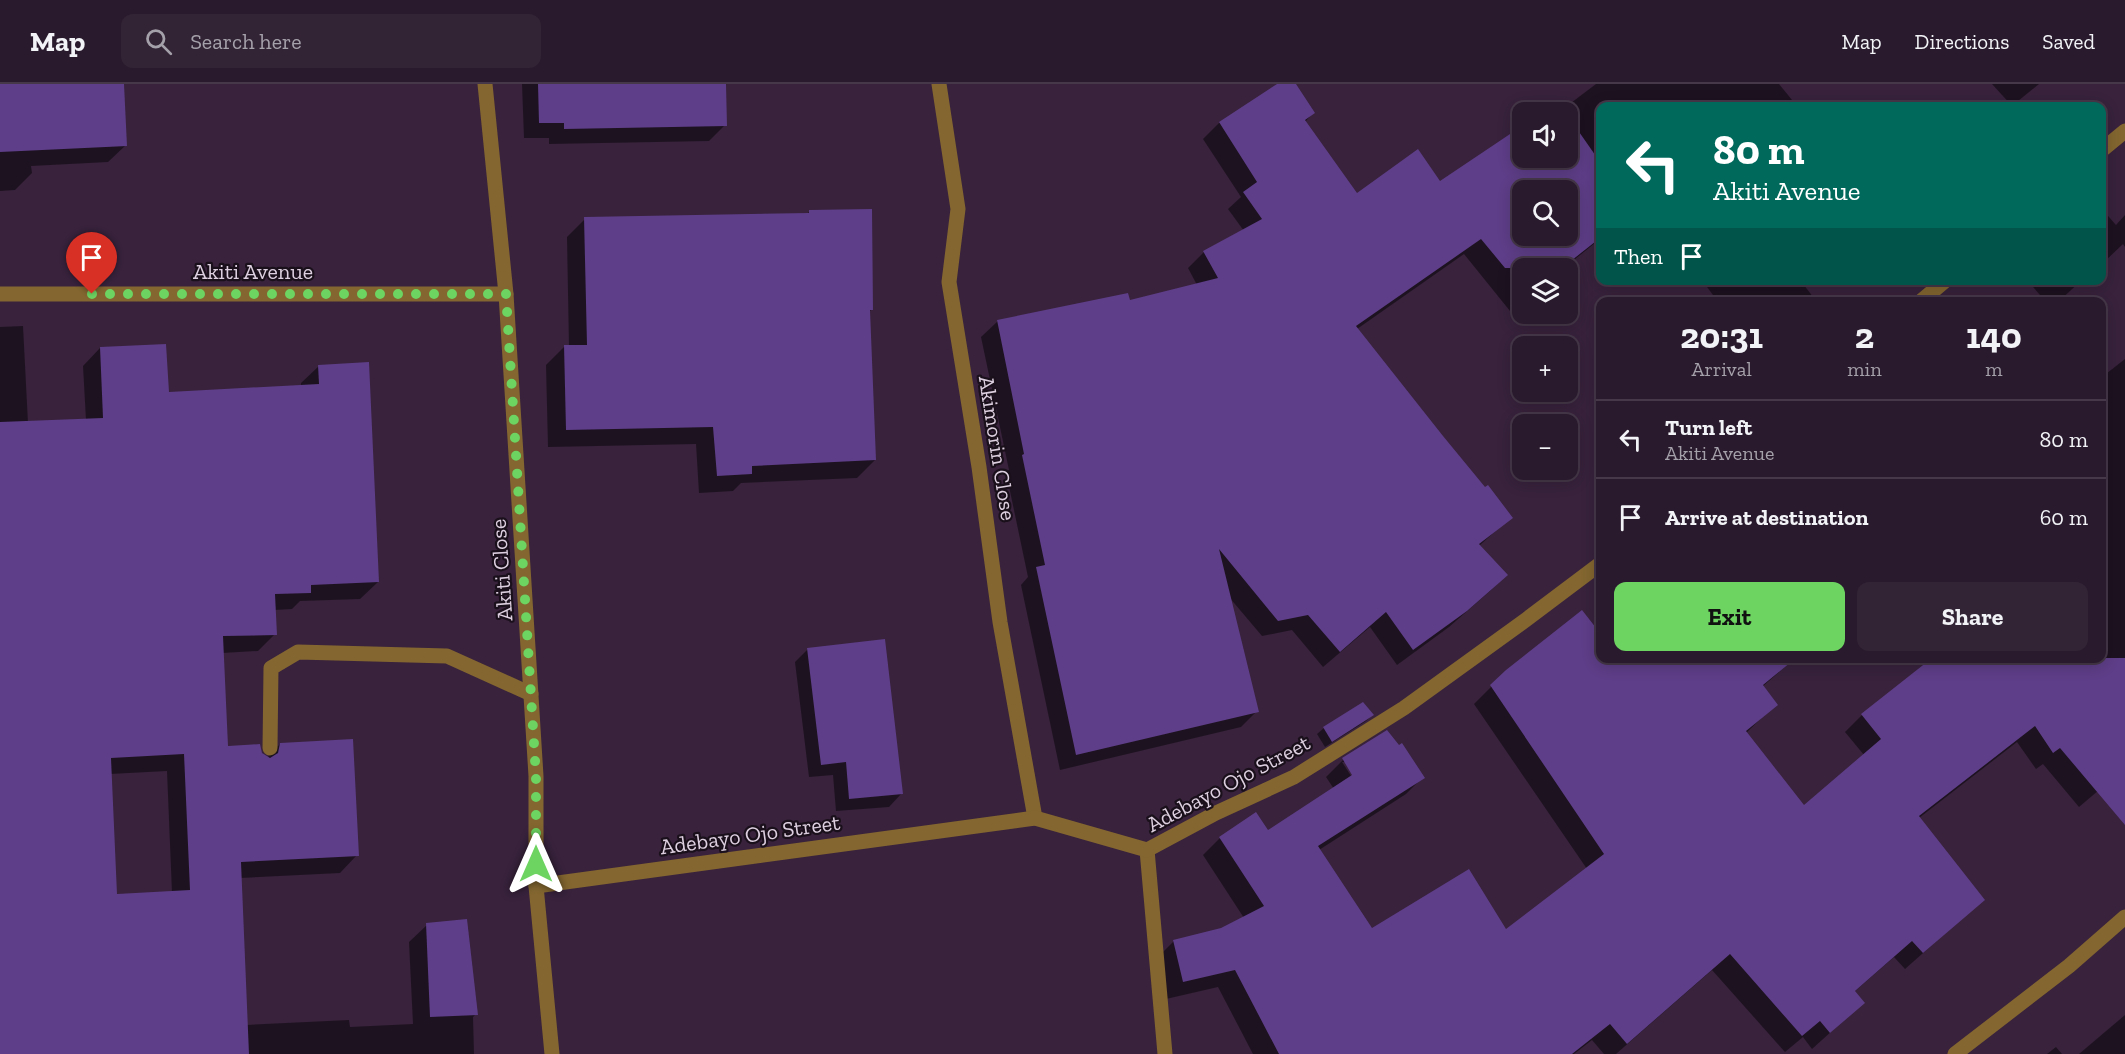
<!DOCTYPE html>
<meta charset="utf-8">
<style>
:root{--surface:#2a1a2d;--page:#322335;--text:#f1f3f6;--muted:#a5a1aa;--line:#463849;--accent:#6dd361}
body{margin:0;font-family:"Zilla Slab",serif;background:var(--page);color:var(--text);height:100vh;display:flex;flex-direction:column;font-size:22px;white-space:nowrap}
*{box-sizing:border-box;margin:0}
p{font-size:20px;color:var(--muted)}
.icon{flex:none;width:33px;height:33px;fill:none;stroke:currentColor;stroke-width:2;stroke-linecap:round;stroke-linejoin:round}
.map{position:relative;flex:1;overflow:hidden}
.drawer{position:absolute;left:1596px;top:213px;width:510px;height:366px;display:flex;flex-direction:column;background:var(--surface);border-radius:12px;box-shadow:0 3px 15px #0003,0 0 0 2px var(--line)}
.drawer>*{flex:none}
.banner{position:absolute;left:1596px;top:18px;width:510px;height:183px;border-radius:12px;box-shadow:0 3px 15px #0003,0 0 0 2px var(--line);background:#00695c;color:#fff;overflow:hidden}
.fabs{position:absolute;left:1512px;top:18px;display:grid;gap:12px}
.fabs a{display:grid;place-items:center;width:66px;height:66px;border-radius:12px;background:var(--surface);box-shadow:0 3px 15px #0003,0 0 0 2px var(--line);font-size:30px}
.pin{position:absolute;display:grid;place-items:center;width:51px;height:51px;color:#fff;margin:-62px -26px;border-radius:50% 50% 50% 0;rotate:-45deg;box-shadow:0 0 6px #0007}
.pin .icon{rotate:45deg}
.me{position:absolute;width:66px;margin:-33px;rotate:0deg;stroke-linejoin:round;filter:drop-shadow(0 0 4px #0008)}
.turn{display:flex;align-items:center;gap:21px;height:126px;padding:0 18px;font-size:27px}
.turn .icon{width:78px;height:78px;stroke-width:2.5}
.turn b{display:block;font-size:42px;line-height:51px}
.then{display:flex;align-items:center;height:57px;padding:0 18px;background:#0003;gap:12px;font-size:22px}
.eta{display:flex;justify-content:space-evenly;align-items:center;height:102px;text-align:center}
.eta b{font-size:36px;font-weight:700;line-height:42px}
.action{display:flex;gap:12px;margin-top:auto;padding:12px 18px}
.action a{flex:1;height:69px;border-radius:12px;background:var(--accent);color:#111;font-size:24px;font-weight:700;line-height:69px;text-align:center}
.action a+a{background:var(--page);color:var(--text)}
ul{padding:0;list-style:none}
li{display:flex;align-items:center;gap:18px;height:78px;padding:0 18px;border-top:2px solid var(--line)}
li div{flex:1}
li b{display:block;font-size:22px}
li em{font-style:normal}
header{display:flex;align-items:center;gap:36px;box-sizing:border-box;height:84px;padding:0 30px;background:var(--surface);border-bottom:2px solid var(--line)}
header strong{font-size:28px}
nav{display:flex;gap:33px;margin-inline-start:auto;font-size:21px}
.search{width:420px;height:54px;background:var(--page);display:flex;align-items:center;gap:15px;box-sizing:border-box;padding:0 21px;border-radius:12px;color:var(--muted);font-size:22px}
.map>svg:first-child{display:block}
.shadow{fill:#0007;fill-rule:evenodd}
.building{fill:#5e3e88;fill-rule:evenodd}
.lines{fill:none;stroke-linecap:round;stroke-linejoin:round}
.minor{stroke:#836630;stroke-width:15}
.route{stroke:#6dd361;stroke-width:10;stroke-dasharray:0 18}
.labels{text-anchor:middle;stroke-width:4.5;stroke-linejoin:round;paint-order:stroke}
.street-label{font-size:22px;fill:#ddcfdf;stroke:#1a101b}
</style>
<header>
<strong>Map</strong>
<div class="search"><svg class="icon" aria-label="search" viewBox="0 0 24 24"><circle cx="10" cy="10" r="6"/><path d="M15 15l6 6"/></svg>Search here</div>
<nav><a>Map</a><a>Directions</a><a>Saved</a></nav>
</header>
<div class="map">
<svg width="2125" height="970" viewBox="0 0 2125 970">
<rect width="100%" height="100%" fill="#38223c"/>
<!-- shadow -->
<g class="shadow">
<path d="M0 0H123L126 61 108 78 31 82 32 89 15 106 0 107Z"/>
<path d="M522 0H724L725 41 709 57 549 60V54H524Z"/>
<path d="M1280 0H1294L1313 29 1305 38 1357 111 1444 105 1522 53V74H1568V28H1559L1596 0H1779L1797 22H1600V155L1564 184H1522V217L1510 227 1464 170 1357 245 1485 406 1511 433 1479 462 1506 491 1490 507 1449 543 1397 581 1370 543 1323 583 1292 546 1262 552 1229 513 1257 627 1241 643 1060 686 1021 501 1028 493 1006 388 1009 386 981 253 998 237 1129 218 1197 201 1188 184 1204 168 1244 147 1228 125 1241 113 1203 55 1219 39ZM1522 106H1568V152H1522Z"/>
<path d="M1992 0H2039L2012 22Z"/>
<path d="M2102 125 2116 141 2125 131V163L2123 160 2102 180Z"/>
<path d="M810 127 872 225 869 228 875 376 857 394 741 399 733 407 699 409 696 360 548 363 546 281 564 263H569L567 153 585 135 806 131Z"/>
<path d="M1702 196H1800L1817 218H1718Z"/>
<path d="M2027 196H2082L2058 218H2046Z"/>
<path d="M23 242 28 339 86 336 83 282 100 264 168 309 301 302V299L319 282 378 498 360 515 300 517 292 525 274 526 275 550 258 567 222 569 226 663 261 670 267 674 280 660 357 771 340 789 240 794 246 941 349 936 350 943 413 940 409 858 427 841 476 930 473 933 474 970H0V243ZM167 687 172 809 116 811 110 690Z"/>
<path d="M2125 275V684L2079 723 2043 680 2036 685 2017 658 1919 734 1983 816 1905 885 1894 873 1854 908 1863 919 1812 965 1803 953 1785 968 1712 886 1616 970H1604L1592 956 1574 970H1253L1218 903 1166 915 1157 874 1174 857 1221 846 1244 834 1203 771 1220 754 1255 730 1267 748 1334 705 1326 693 1343 676 1423 693 1406 710 1319 766 1372 846 1506 848 1587 785 1474 620 1507 587 1582 528 1600 552V574H1795L1762 603 1776 620 1746 649 1804 723 1864 671 1845 648 1862 631 2102 574V293ZM1342 678H1346L1358 697 1355 698Z"/>
<path d="M808 565 902 709 889 723 836 727 833 691 809 693 795 578Z"/>
<path d="M1372 631 1366 637 1325 663 1317 650 1324 644Z"/>
<path d="M2125 931V970H2079Z"/>
<path d="M2056 963 2062 970H2047Z"/>
</g>
<!-- building -->
<g class="building">
<path d="M0 0H124L127 62 0 68Z"/>
<path d="M538 0H726L727 42 564 45V39H539Z"/>
<path d="M1277 0H1296L1315 29 1305 36 1357 109 1418 65 1440 97 1522 42V74H1568V32L1600 78V154L1562 184H1505L1481 155 1356 242 1443 352 1485 403 1488 401 1513 434 1479 460 1508 491 1467 527 1413 566 1386 528 1340 568 1308 531 1278 537 1219 465 1259 628 1076 671 1036 483 1045 481 1022 371 1024 370 997 236 1128 209 1130 216 1218 194 1203 167 1262 135 1243 108 1257 98 1219 38ZM1522 106H1568V152H1522Z"/>
<path d="M872 125 873 226H870L876 376 752 382V390L717 392 713 343 566 346 564 261H587L584 133 809 129V126Z"/>
<path d="M166 260 169 308 319 300 318 281 369 278 379 498 311 501V509L275 510 277 551 223 552 228 662 260 660 262 669 270 674 278 669 280 659 353 655 359 772 241 778 249 970H0V338L103 334 100 263ZM184 670 190 806 117 810 111 674Z"/>
<path d="M1582 526 1600 549V574H1796L1763 601 1778 621 1746 647 1804 721 1881 655 1861 630 1932 574H2125V741L2060 664 2053 669 2035 642 1919 732 1985 816 1923 869 1912 857 1855 907 1865 919 1830 949 1820 937 1802 952 1730 870 1627 960 1610 940 1572 970H1279L1235 886 1183 898 1173 856 1221 844 1264 822 1219 753 1256 728 1268 746 1352 691 1342 674 1387 646 1399 661 1402 659 1425 694 1318 762 1372 844 1469 785 1506 845 1604 770 1490 601 1506 586Z"/>
<path d="M885 555 903 710 849 715 846 678 821 681 807 564Z"/>
<path d="M1363 618 1374 631 1332 658 1323 643Z"/>
<path d="M467 835 478 931 430 933 426 839Z"/>
</g>
<g class="lines">
<!-- minor -->
<g class="minor">
<path d="M485 0 506 210 536 692V802L552 970"/>
<path d="M939 0 958 125 949 198 979 383 1000 538 1035 734"/>
<path d="M2102 66 2125 47"/>
<path d="M0 210H506"/>
<path d="M1920 218 1946 196"/>
<path d="M270 664 271 584 298 568 447 572 531 610"/>
<path d="M1147 766 1165 970"/>
<path d="M536 802 1035 734 1147 766 1216 729 1294 693 1404 624 1527 535 1600 480"/>
<path d="M1955 970 2069 882 2125 833"/>
</g>
</g>
<g class="lines">
<!-- route -->
<path class="route" d="M92 210H506L536 692V780"/>
</g>
<g class="labels">
<!-- street labels -->
<g class="street-label">
<text x="253" y="195">Akiti Avenue</text>
<text transform="translate(998 364) rotate(81)" y="8">Akimorin Close</text>
<text transform="translate(501 486) rotate(-94)" y="8">Akiti Close</text>
<text transform="translate(1228 699) rotate(-28)" y="8">Adebayo Ojo Street</text>
<text transform="translate(750 750) rotate(-8)" y="8">Adebayo Ojo Street</text>
</g>
</g>
</svg>
<div class="fabs">
<a><svg class="icon" aria-label="sound" viewBox="0 0 24 24"><path d="M4 9h4l5-4v14l-5-4H4zM17 9q2 3 0 6"/></svg></a>
<a><svg class="icon" aria-label="search" viewBox="0 0 24 24"><circle cx="10" cy="10" r="6"/><path d="M15 15l6 6"/></svg></a>
<a><svg class="icon" aria-label="layers" viewBox="0 0 24 24"><path d="M12 4l9 5-9 5-9-5zM3 14l9 5 9-5"/></svg></a>
<a>+</a>
<a>−</a>
</div>
<div class="pin" style="left:92px;top:210px;background:#d93025"><svg class="icon" aria-label="arrive" viewBox="0 0 24 24"><path d="M6 21V4h12l-3 4 3 4H6"/></svg></div>
<svg class="me" style="left:536px;top:780px" viewBox="-20 -20 40 40"><path d="M0-17L14 15 0 8-14 15z" fill="#6dd361" stroke="#fff" stroke-width="4"/></svg>
<div class="banner">
<div class="turn"><svg class="icon" aria-label="left" viewBox="0 0 24 24"><path d="M17 20v-9H6M10 6l-5 5 5 5"/></svg><div><b>80 m</b>Akiti Avenue</div></div>
<div class="then">Then<svg class="icon" aria-label="arrive" viewBox="0 0 24 24"><path d="M6 21V4h12l-3 4 3 4H6"/></svg></div>
</div>
<section class="drawer">
<div class="eta">
<div><b>20:31</b><p>Arrival</p></div>
<div><b>2</b><p>min</p></div>
<div><b>140</b><p>m</p></div>
</div>
<ul>
<li><svg class="icon" aria-label="left" viewBox="0 0 24 24"><path d="M17 20v-9H6M10 6l-5 5 5 5"/></svg><div><b>Turn left</b><p>Akiti Avenue</p></div><em>80 m</em></li>
<li><svg class="icon" aria-label="arrive" viewBox="0 0 24 24"><path d="M6 21V4h12l-3 4 3 4H6"/></svg><div><b>Arrive at destination</b></div><em>60 m</em></li>
</ul>
<div class="action"><a>Exit</a><a>Share</a></div>
</section>
</div>
